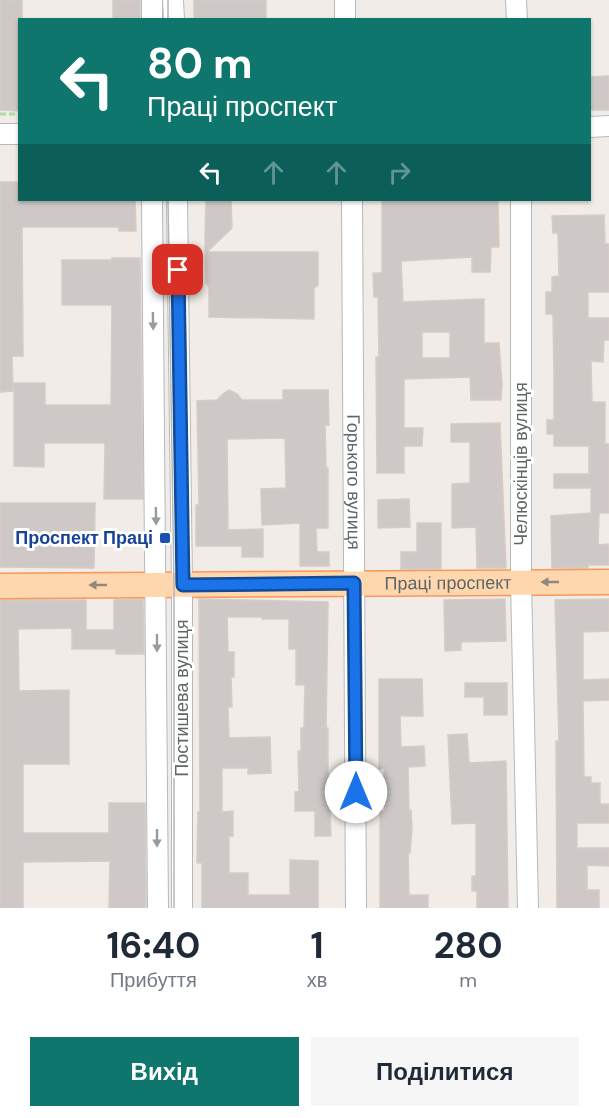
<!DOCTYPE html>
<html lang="uk">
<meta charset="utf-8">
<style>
:root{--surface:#fff;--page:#f6f6f7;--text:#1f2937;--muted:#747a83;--accent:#0f766e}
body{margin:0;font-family:"DM Sans",sans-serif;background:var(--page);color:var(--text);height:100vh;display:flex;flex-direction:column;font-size:22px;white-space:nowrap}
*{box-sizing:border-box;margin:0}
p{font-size:20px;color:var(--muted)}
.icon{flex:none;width:33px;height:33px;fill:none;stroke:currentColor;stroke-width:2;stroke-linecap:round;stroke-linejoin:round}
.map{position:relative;height:908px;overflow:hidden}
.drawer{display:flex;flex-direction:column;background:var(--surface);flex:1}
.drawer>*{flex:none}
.top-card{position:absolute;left:18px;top:18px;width:573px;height:183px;border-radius:0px;box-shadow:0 2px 4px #0004;background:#0f766e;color:#fff;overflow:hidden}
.pin{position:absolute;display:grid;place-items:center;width:51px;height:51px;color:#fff;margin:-26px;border-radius:12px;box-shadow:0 3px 9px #0006}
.me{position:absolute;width:66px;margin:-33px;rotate:0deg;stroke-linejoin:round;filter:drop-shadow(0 0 4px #0008)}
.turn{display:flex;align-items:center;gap:21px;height:126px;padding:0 30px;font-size:27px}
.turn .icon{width:78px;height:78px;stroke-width:2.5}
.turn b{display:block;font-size:42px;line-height:51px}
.lanes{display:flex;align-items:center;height:57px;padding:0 30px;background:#0003;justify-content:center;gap:30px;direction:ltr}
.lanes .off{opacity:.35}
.eta{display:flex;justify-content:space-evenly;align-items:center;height:102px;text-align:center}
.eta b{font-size:36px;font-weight:700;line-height:42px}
.cta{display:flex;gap:12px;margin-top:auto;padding:12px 30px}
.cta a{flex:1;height:69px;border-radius:0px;background:var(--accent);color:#fff;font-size:24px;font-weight:700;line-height:69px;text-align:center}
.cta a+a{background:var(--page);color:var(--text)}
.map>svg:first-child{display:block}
.building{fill:#cec9c6;stroke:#d7cbc5;stroke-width:1.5;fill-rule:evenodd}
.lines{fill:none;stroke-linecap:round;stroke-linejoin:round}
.minor-casing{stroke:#b4babc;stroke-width:22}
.major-casing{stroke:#fa9758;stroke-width:27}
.path{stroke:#a9dda5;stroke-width:3;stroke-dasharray:6 3;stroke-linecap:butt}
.minor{stroke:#fff;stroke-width:20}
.major{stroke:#ffd7ae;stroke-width:24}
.tram{stroke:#b4b5b6;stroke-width:1.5}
.oneway{fill:#969c9d}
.oneway2{fill:#8e887d}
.route-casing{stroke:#114b97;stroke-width:15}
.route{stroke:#1a73e8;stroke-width:10}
.transit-dot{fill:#1a4fb4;stroke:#fff;stroke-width:2}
.labels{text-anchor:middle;stroke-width:6;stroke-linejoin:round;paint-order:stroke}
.street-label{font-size:18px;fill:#5e6668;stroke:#fff}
.transit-label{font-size:18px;font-weight:bold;fill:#164399;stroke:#fff;text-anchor:end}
</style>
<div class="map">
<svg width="609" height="908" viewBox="0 0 609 908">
<rect width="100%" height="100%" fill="#f1ece7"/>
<!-- building -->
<g class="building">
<path d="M0 0H22V20H20V111L0 110Z"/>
<rect x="113" y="0" width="27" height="20"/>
<rect x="194" y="0" width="72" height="20"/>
<path d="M609 76V110H590V77Z"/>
<path d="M0 182H20V200H135L136 231H119V227H22L23 356H12L13 391 0 392Z"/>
<path d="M206 200H231L232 228 207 252H318V285L314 288V319L209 317V287L206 283 205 238Z"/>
<path d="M382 200H498L499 247H491L490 272H472V257L401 261 403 302 484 299V343H499L502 385 501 400H471L470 377 404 379V428H423L422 446H404V473H377L376 357H379L378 297H374L373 273H382ZM422 332H450V358H422Z"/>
<path d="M604 215 605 244H609V292H588V318H609V340H604L603 362 591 361 592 402H605V444H609V513H599L598 545 608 544 609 565H588V568H552L551 516 591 513V488H554V474H589V446H554V434H547V420H554V377L553 314H546V292H552V277L559 276 558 233H553L552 216Z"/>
<path d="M112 258H140L143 499H104L105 443H44V467L14 466V383H45V405H111L112 305H62V260H112Z"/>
<path d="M229 390 237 394 242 400H283V390H328L329 425H325L326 468H328V528H316L317 552H329V566H300V523L262 525 261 489 286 488 285 438 227 439 228 530 263 529V557H242V546H196V505H199L197 401 217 400 223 394Z"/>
<path d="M500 423 506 568H477L476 527 452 528V484L470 483V442H451V424Z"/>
<path d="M409 499 410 527 378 528V500Z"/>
<path d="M0 503H95L94 568 0 567Z"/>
<path d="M417 523H441V569H401V552H417Z"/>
<path d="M143 599 144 654H116V649H72V628L18 629 19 691 69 690V764H23V833H109V803H145L146 908H109L110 861 23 862V908H0V600H86V630H114V600Z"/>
<path d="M199 599 328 602 326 728H328V792H329L331 836H315V811H295V792H299L298 751H301V728H304L305 685H296V649H289V619H262V617H227L228 652H234V677H231L232 707H228L229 738 270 737 271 773 248 774V768H222V812L233 811V836H229V873H248V895H290V860L318 861V908H202V863H197L198 812H200Z"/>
<path d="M505 599 506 641 461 642V650L445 651 444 600Z"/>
<path d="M609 599V631L583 632V680L609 679V700L583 701 584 777H591V783H600V804H609V823H577V848H609V866L587 865V890H599V908H557L556 741H559L555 600Z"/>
<path d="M379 679H422L423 716H400L401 747 424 746 425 766 408 767 409 810H411L412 829 410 853H408L409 895H428V908H380V811H385L384 768 379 769Z"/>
<path d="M465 683H507V715H484V697H465Z"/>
<path d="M467 734 469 763 506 761 508 908H477V891H472V876H476V823L452 824 448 735Z"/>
</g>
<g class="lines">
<defs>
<g id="minor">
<path d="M173 0 174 20"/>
<path d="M345 0V20"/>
<path d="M516 0 517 20"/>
<path d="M152 20V0"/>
<path d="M590 127 609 126"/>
<path d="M0 134H20"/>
<path d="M152 200 158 908"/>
<path d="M177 200 182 585V908"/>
<path id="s1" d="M352 200 356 908"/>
<path d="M521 200V582L528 908"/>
</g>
<g id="major">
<path id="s2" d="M0 586 609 582"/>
</g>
</defs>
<!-- minor casing -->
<use href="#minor" class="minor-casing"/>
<!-- major casing -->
<use href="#major" class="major-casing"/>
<!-- path -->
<path class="path" d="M0 114H15"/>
<!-- minor -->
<use href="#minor" class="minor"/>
<!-- major -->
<use href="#major" class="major"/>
<!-- tram -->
<g class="tram">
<path d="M168 0V20"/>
<path d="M168 200 174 585V908"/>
</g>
</g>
<!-- one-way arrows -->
<defs><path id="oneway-solid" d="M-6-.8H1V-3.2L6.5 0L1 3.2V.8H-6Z" transform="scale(1.5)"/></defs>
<g class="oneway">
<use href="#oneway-solid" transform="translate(153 321) rotate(89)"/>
<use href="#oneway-solid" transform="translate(156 516) rotate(89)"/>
<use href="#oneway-solid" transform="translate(157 643) rotate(90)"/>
<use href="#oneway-solid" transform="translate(157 838) rotate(90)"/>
</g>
<g class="oneway2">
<use href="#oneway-solid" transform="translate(550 582) rotate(180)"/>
<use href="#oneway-solid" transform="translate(98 585) rotate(180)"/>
</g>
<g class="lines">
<defs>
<path id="route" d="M178 270 183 585 354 583 356 792"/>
</defs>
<!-- route casing -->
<use href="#route" class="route-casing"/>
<!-- route -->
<use href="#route" class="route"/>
</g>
<!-- markers -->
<rect class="transit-dot" x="159" y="532" width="12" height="12" rx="3"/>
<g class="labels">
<!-- street labels -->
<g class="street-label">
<text transform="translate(521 464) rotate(-90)" y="6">Челюскінців вулиця</text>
<text dy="6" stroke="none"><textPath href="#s1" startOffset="282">Горького вулиця</textPath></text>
<text dy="6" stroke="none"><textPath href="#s2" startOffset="448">Праці проспект</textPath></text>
<text transform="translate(182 698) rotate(-90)" y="6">Постишева вулиця</text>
</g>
<!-- transit labels -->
<g class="transit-label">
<text x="153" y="544">Проспект Праці</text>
</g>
</g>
</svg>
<div class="pin" style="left:178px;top:270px;background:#d93025"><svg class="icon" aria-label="arrive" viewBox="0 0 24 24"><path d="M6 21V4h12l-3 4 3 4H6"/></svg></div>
<svg class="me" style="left:356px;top:792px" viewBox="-20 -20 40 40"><circle r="19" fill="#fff"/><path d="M0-13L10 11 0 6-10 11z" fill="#1a73e8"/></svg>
<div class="top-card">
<div class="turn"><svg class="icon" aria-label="left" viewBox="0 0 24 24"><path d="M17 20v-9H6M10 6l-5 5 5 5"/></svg><div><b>80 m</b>Праці проспект</div></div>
<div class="lanes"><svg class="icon" aria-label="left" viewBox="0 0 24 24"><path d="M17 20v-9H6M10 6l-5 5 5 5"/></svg><svg class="icon off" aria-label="ahead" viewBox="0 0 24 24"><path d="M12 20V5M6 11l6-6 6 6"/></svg><svg class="icon off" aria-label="ahead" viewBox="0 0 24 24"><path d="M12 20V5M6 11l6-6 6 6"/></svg><svg class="icon off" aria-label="right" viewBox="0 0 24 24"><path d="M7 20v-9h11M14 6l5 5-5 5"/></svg></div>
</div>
</div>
<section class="drawer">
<div class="eta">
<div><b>16:40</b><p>Прибуття</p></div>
<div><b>1</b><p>хв</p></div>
<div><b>280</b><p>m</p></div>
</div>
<div class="cta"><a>Вихід</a><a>Поділитися</a></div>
</section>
